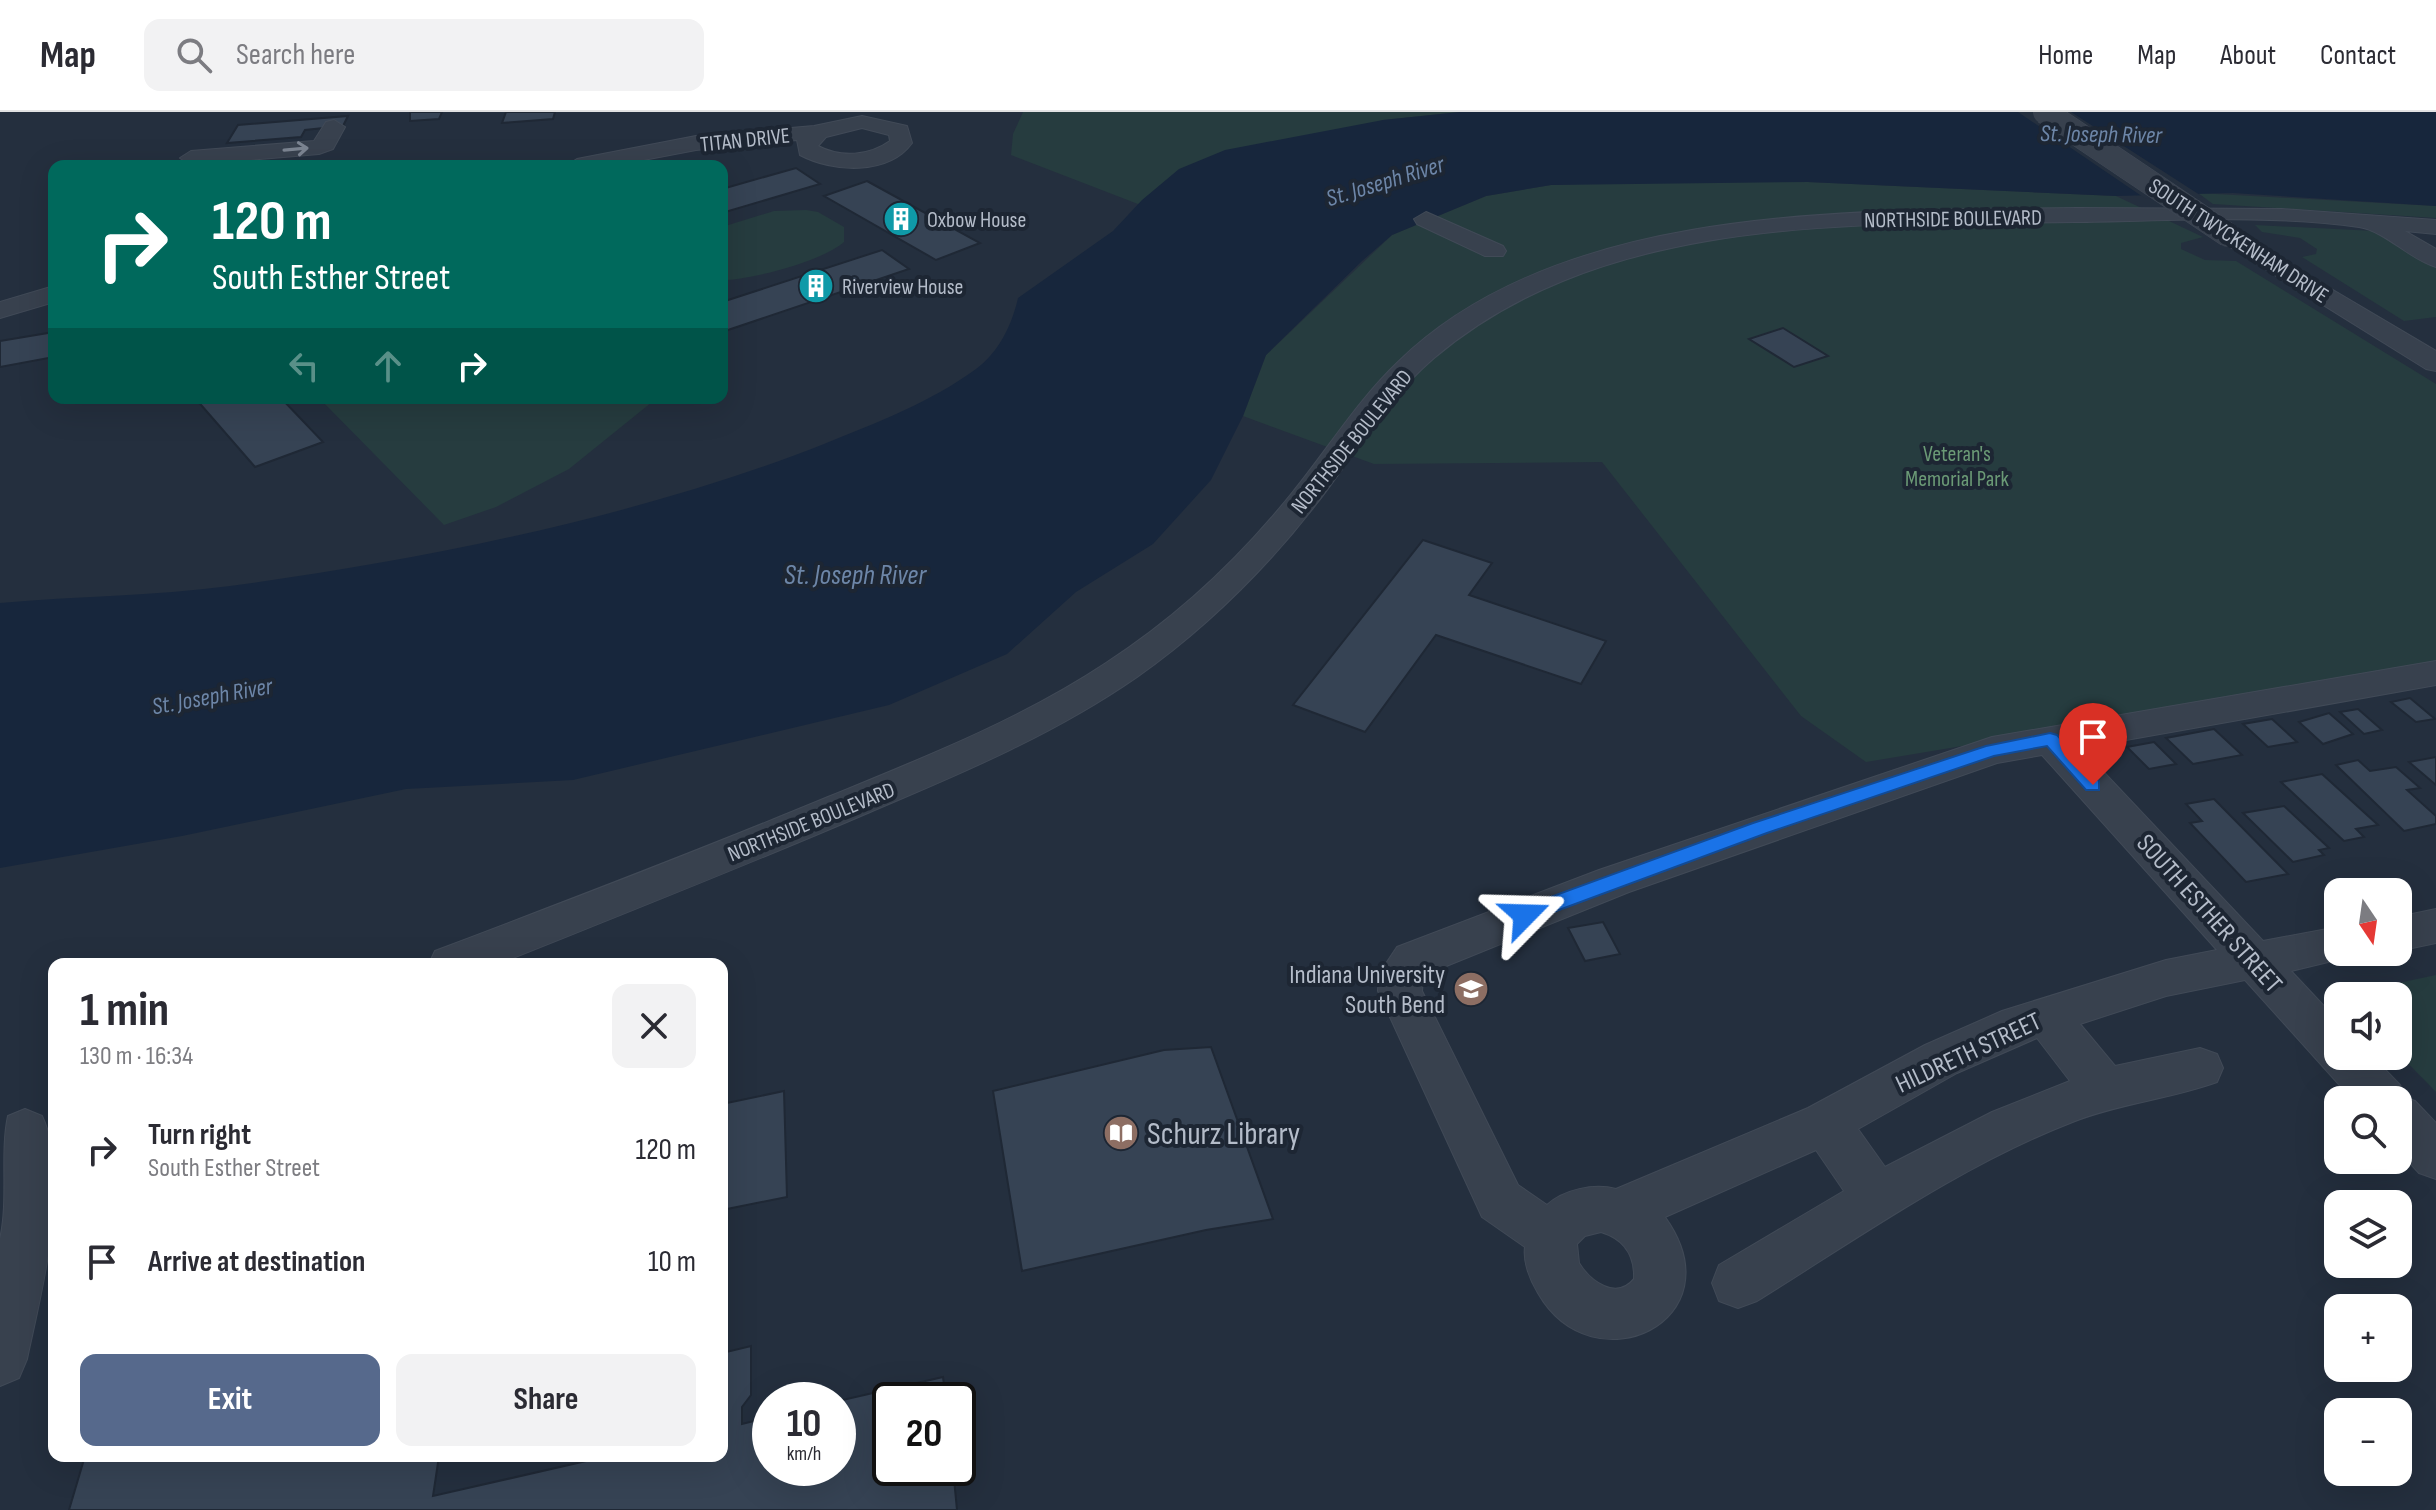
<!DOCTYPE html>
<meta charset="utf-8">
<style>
:root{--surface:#fff;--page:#f2f2f3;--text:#2b2b33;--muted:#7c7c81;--line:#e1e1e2;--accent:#56698c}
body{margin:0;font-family:"Sofia Sans Condensed",sans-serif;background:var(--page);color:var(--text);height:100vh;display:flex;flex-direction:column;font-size:30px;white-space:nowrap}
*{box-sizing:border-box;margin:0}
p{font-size:26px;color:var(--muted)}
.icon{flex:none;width:44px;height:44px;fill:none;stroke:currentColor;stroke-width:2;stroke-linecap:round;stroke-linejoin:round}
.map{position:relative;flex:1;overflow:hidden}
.sheet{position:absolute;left:48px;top:846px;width:680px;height:504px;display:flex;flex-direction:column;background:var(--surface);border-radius:16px;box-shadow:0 8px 32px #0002}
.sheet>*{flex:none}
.guide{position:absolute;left:48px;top:48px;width:680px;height:244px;border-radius:16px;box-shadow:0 8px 32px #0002;background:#00695c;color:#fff;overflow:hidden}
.needle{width:52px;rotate:167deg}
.fabs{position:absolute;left:2324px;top:766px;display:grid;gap:16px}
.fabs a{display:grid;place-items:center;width:88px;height:88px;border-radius:16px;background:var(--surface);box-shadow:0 8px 32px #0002;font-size:40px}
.speed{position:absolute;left:752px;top:1270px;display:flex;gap:16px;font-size:40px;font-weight:700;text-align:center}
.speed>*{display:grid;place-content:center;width:104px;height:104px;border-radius:50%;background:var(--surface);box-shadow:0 8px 32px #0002;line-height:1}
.speed small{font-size:20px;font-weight:400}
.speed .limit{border:4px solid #111;border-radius:12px;background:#fff;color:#111}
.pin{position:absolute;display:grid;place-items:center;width:68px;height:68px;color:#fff;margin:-82px -34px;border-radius:50% 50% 50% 0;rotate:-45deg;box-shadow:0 0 8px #0007}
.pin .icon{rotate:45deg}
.me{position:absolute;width:88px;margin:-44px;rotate:68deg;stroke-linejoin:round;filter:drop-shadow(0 0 6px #0008)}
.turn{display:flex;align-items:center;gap:28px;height:168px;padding:0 32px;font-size:36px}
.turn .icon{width:104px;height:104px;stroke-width:2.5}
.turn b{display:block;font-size:56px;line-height:68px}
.lanes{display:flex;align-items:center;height:76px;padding:0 32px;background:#0003;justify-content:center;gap:40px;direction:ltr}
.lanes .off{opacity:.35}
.round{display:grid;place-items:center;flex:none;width:84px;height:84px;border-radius:16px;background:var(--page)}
.head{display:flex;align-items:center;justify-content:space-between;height:136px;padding:0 32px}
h1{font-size:48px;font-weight:700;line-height:60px}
.action{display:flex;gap:16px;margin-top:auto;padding:16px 32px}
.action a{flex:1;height:92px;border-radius:16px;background:var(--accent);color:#fff;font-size:32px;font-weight:700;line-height:92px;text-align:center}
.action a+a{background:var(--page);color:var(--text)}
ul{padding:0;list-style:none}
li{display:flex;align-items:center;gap:24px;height:112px;padding:0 32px}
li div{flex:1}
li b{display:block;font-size:30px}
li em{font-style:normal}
header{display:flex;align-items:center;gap:48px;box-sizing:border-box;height:112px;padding:0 40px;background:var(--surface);border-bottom:2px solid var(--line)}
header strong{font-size:38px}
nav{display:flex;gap:44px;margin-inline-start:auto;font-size:28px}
.search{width:560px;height:72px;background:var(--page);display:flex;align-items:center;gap:20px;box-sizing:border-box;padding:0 28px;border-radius:16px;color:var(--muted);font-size:30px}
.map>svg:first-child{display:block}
.green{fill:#263c3f}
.water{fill:#17263c}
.pier{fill:#242f3e}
.building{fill:#364354;stroke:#1f2835;stroke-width:2}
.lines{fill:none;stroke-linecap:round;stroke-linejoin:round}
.minor-casing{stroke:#414a57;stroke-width:2}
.minor{fill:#38414e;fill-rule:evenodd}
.minor-bridge-casing{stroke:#414a57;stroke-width:25;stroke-linecap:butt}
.minor-bridge{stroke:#38414e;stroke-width:24}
.oneway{stroke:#7c8592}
.route{fill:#1a73e8;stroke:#114b97;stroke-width:2}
.labels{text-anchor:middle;stroke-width:8;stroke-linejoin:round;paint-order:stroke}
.far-street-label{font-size:22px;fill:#b4bcc9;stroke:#1d2633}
.far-poi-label{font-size:22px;fill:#b4bcc9;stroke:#1d2633;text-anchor:start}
.far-park-label{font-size:22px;fill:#6b9a76;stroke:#1d2633}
.far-water-label{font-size:24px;font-style:italic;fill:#6d86a8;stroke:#1d2633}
.street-label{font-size:26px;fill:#b4bcc9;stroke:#1d2633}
.poi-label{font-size:26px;fill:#b4bcc9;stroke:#1d2633;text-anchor:end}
.water-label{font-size:28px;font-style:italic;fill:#6d86a8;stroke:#1d2633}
.near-poi-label{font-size:32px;fill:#b4bcc9;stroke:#1d2633;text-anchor:start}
</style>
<header>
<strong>Map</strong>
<div class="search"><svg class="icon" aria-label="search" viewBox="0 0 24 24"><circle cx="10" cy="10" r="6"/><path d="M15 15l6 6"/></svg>Search here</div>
<nav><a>Home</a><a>Map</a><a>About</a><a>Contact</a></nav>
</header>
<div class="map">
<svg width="2436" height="1398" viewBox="0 0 2436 1398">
<rect width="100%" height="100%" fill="#242f3e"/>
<!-- green -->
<g class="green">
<path d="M1023 0H1460L1383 8 1138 92 1011 43 1013 22Z"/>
<path d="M1649 69 1808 70 2116 84 2203 125 2181 131V137L2205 148 2236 149 2436 272V555L1866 650 1801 604 1602 350 1374 352 1243 304 1266 243 1392 123 1486 84 1551 73Z"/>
<path d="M2198 81 2436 94V106L2213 92Z"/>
<path d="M806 98 818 100 844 115V130C823 149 751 168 722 168V115L774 99Z"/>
<path d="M2255 113 2375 119 2436 153V205L2404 209 2302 145 2316 142 2317 137 2300 126 2262 120Z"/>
<path d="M319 286H657L569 357 496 395 444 413Z"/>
<path d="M2436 863V980L2398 941V884L2342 883Z"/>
</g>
<!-- water -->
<path class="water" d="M1460 0H2436V94L2233 81 2116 84 1808 70 1551 73 1486 84 1392 123 1362 149 1266 243 1243 304 1211 368 1153 432 1076 480 1007 542 889 593 573 668 406 677 182 724 0 756V491C76 484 154 484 230 474 424 448 642 404 824 332 876 311 931 290 976 257 999 240 1012 213 1018 186L1113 119 1142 88 1179 57 1225 38 1383 8Z"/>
<!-- pier -->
<path class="pier" d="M2018 0H2071L2203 85 2146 87Z"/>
<!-- building -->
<g class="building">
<path d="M410 0H442L439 7 410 9Z"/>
<path d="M506 0H555L553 7 502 11Z"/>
<path d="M348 4 343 14 305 18 301 25 227 31 238 13Z"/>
<path d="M796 56 820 72 722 101V77Z"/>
<path d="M867 69 980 131 936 148 824 84Z"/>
<path d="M882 138 909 157 722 220V190Z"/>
<path d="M1783 216 1828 244 1794 255 1749 227Z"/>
<path d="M54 220V245L0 255V229Z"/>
<path d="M195 286H281L323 330 255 355Z"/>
<path d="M1423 428 1492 451 1469 483 1606 529 1581 572 1436 523 1365 620 1293 593Z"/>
<path d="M2410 586 2435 607 2416 610 2391 590Z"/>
<path d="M2358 597 2382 618 2364 622 2340 600Z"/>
<path d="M2329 601 2353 622 2323 632 2299 610Z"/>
<path d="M2272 607 2297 630 2268 635 2243 612Z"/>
<path d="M2214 617 2242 643 2193 652 2166 626Z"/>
<path d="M2154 630 2176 652 2149 657 2127 635Z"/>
<path d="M2436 645V673L2409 650Z"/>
<path d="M2358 648 2370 659 2396 655 2420 676 2407 678 2436 704V712L2404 719 2336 653Z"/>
<path d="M2322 662 2378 713 2356 717 2364 725 2344 729 2281 670Z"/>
<path d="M2214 687 2288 762 2246 770 2190 711 2202 709 2186 692Z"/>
<path d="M2284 694 2329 736 2319 738 2324 743 2293 750 2243 701Z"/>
<path d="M1603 810 1620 842 1585 849 1568 816Z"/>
<path d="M1211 935 1273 1107 1206 1118 1022 1159 993 979 1164 938Z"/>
<path d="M784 979 787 1085 722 1098V992Z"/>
<path d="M751 1234V1283L742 1295V1312L770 1305V1356H838V1289L943 1265 946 1288H890V1356H953L957 1398H69L85 1344H439L433 1384 608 1344H722V1241Z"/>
</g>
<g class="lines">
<defs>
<g id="minor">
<path d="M862 4 907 14 912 31C888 64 832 60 800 43L797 28 696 38 612 54H566L577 47 696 24 814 14ZM862 16 889 23 890 29C869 44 841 46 818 34L826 25Z"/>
<path d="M334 8 345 15 333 37 319 42 191 53 180 46 191 39 314 29 326 10Z"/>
<path d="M2077 96 2282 97 2436 108V122L2405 119 2436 137V155C2409 147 2385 119 2359 115 2268 102 2167 109 2075 110 1861 113 1608 99 1434 246 1387 286 1355 342 1317 391 1266 457 1205 517 1137 565 1052 624 957 663 863 703 742 755 620 803 498 852H429L435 839C567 789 698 739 828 685 923 646 1020 608 1106 551 1177 505 1240 446 1292 381 1328 337 1357 289 1398 250 1562 89 1863 99 2077 96Z"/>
<path d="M1426 100 1503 134 1506 139 1503 144H1485L1417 112 1414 107Z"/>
<path d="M2228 116 2436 239V259L2426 257 2219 128 2216 123 2219 118Z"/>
<path d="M54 174V190L0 206V190Z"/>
<path d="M2436 549V573L2081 636 2263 829 2338 815V840H2356L2353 844 2291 859 2338 909V944H2372L2400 973 2406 986 2415 989 2436 1011V1067L2419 1061 2398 1038V988H2353L2245 868 2166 884 2080 912 2115 954 2200 936 2217 942 2223 956 2217 970C2170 987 2121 991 2075 1009 1961 1053 1860 1125 1757 1189L1738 1196 1719 1189 1712 1171 1719 1153 1844 1079 1816 1038 1665 1105C1739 1209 1593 1277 1538 1181 1530 1168 1523 1150 1525 1135L1482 1105 1378 879 1379 862 1397 835 1599 758 1992 625ZM2042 643 2217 838 2166 848 2002 899 1925 933 1808 996 1616 1077C1594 1071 1563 1078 1547 1093L1518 1073 1422 879 1423 867 1429 861 1629 780 1997 651ZM2037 926 2070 969 1992 1000 1885 1055 1858 1017 1957 961ZM1601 1120C1624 1127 1635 1143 1634 1167 1616 1189 1590 1169 1579 1151L1577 1132 1585 1124Z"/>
<path d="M2436 797V831L2398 839V805Z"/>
<path d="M25 997 42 1004C72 1067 41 1180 27 1247L19 1266 0 1274V1127C9 1087 0 1041 8 1004Z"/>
</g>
</defs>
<!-- minor casing -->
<use href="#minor" class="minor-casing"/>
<!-- minor -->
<use href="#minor" class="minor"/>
<defs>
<path id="minor-bridge" d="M2045 0 2228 123"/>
</defs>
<!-- minor-bridge casing -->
<use href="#minor-bridge" class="minor-bridge-casing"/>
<!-- minor-bridge -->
<use href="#minor-bridge" class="minor-bridge"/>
</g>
<!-- one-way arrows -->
<defs><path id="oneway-shaft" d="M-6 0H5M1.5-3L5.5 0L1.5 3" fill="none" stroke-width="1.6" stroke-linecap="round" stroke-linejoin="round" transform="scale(2)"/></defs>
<use class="oneway" href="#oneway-shaft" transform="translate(296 37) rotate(-5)"/>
<!-- route -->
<path class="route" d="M2050 621 2057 623 2099 669V678H2086L2047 634 1994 644 1767 721 1532 808H1518L1515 803 1518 797 1753 711 1986 634Z"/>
<!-- icons -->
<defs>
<symbol id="building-disc" viewBox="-11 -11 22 22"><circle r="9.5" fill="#0f9aa8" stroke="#1d2633"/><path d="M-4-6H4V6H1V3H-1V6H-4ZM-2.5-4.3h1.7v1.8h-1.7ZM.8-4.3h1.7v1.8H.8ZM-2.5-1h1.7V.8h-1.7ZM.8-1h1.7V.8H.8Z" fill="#fff"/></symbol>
<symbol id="university-disc" viewBox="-11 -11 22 22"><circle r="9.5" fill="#8d6e63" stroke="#1d2633"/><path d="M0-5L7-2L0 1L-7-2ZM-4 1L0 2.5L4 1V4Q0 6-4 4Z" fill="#fff"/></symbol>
<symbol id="library-disc" viewBox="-11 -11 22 22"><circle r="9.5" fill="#8d6e63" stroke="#1d2633"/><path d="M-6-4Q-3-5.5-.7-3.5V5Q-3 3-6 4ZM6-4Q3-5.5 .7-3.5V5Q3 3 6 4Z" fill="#fff"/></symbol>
</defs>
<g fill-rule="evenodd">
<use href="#building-disc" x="881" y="87" width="40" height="40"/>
<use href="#building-disc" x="796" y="154" width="40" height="40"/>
<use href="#university-disc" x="1451" y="857" width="40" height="40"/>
<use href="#library-disc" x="1101" y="1001" width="40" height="40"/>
</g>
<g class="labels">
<!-- far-street labels -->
<g class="far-street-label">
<text transform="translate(745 27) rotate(-6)" y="8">TITAN DRIVE</text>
<text transform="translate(1953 106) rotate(-1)" y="8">NORTHSIDE BOULEVARD</text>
<text transform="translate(2239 128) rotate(33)" y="8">SOUTH TWYCKENHAM DRIVE</text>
<text transform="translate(1351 329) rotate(-51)" y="8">NORTHSIDE BOULEVARD</text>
<text transform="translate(811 709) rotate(-22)" y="8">NORTHSIDE BOULEVARD</text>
</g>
<!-- far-poi labels -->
<g class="far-poi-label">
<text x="927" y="115">Oxbow House</text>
<text x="842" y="182">Riverview House</text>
</g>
<!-- far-park labels -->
<g class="far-park-label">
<text x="1957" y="349">Veteran's<tspan x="1957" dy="25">Memorial Park</tspan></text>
</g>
<!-- far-water labels -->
<g class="far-water-label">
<text transform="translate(2101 22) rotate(1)" y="8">St. Joseph River</text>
<text transform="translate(1385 69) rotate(-17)" y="8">St. Joseph River</text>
<text transform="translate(212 584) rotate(-10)" y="8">St. Joseph River</text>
</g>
<!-- street labels -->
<g class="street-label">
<text transform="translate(2210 801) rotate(48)" y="9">SOUTH ESTHER STREET</text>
<text transform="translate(1968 940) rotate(-25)" y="9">HILDRETH STREET</text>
</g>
<!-- poi labels -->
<g class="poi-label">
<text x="1445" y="871">Indiana University<tspan x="1445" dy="30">South Bend</tspan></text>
</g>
<!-- water labels -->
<g class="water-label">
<text x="855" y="472">St. Joseph River</text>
</g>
<!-- near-poi labels -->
<g class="near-poi-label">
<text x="1147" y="1032">Schurz Library</text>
</g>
</g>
</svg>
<div class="fabs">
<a><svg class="needle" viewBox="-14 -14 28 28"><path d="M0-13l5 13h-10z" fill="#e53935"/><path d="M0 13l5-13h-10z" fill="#7c7c81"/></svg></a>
<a><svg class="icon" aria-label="sound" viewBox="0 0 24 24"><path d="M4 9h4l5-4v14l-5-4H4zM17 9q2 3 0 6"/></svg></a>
<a><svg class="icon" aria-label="search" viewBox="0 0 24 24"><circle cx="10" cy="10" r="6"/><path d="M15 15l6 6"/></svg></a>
<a><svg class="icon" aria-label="layers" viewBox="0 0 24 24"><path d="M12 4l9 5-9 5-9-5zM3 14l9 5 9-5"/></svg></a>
<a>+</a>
<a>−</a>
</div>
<div class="speed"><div>10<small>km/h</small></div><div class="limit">20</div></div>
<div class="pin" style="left:2093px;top:673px;background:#d93025"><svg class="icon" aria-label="arrive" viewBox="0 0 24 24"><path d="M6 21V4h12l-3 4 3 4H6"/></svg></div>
<svg class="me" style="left:1525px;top:803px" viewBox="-20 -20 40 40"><path d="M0-17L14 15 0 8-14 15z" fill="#1a73e8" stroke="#fff" stroke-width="4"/></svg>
<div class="guide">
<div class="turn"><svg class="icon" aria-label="right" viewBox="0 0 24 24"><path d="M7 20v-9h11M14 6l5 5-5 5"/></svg><div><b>120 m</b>South Esther Street</div></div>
<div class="lanes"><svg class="icon off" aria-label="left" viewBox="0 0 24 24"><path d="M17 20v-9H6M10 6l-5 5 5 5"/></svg><svg class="icon off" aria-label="ahead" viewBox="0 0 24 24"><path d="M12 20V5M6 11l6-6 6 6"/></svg><svg class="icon" aria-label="right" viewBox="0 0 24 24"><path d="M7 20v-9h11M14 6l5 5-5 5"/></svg></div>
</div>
<section class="sheet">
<div class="head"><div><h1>1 min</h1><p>130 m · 16:34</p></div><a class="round"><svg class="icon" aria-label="close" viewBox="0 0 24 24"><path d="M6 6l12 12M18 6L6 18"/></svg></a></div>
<ul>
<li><svg class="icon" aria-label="right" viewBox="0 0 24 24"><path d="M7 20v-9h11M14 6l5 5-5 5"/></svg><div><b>Turn right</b><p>South Esther Street</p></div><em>120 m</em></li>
<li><svg class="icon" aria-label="arrive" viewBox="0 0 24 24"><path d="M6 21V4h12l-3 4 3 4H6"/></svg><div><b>Arrive at destination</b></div><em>10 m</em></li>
</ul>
<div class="action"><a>Exit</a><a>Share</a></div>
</section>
</div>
